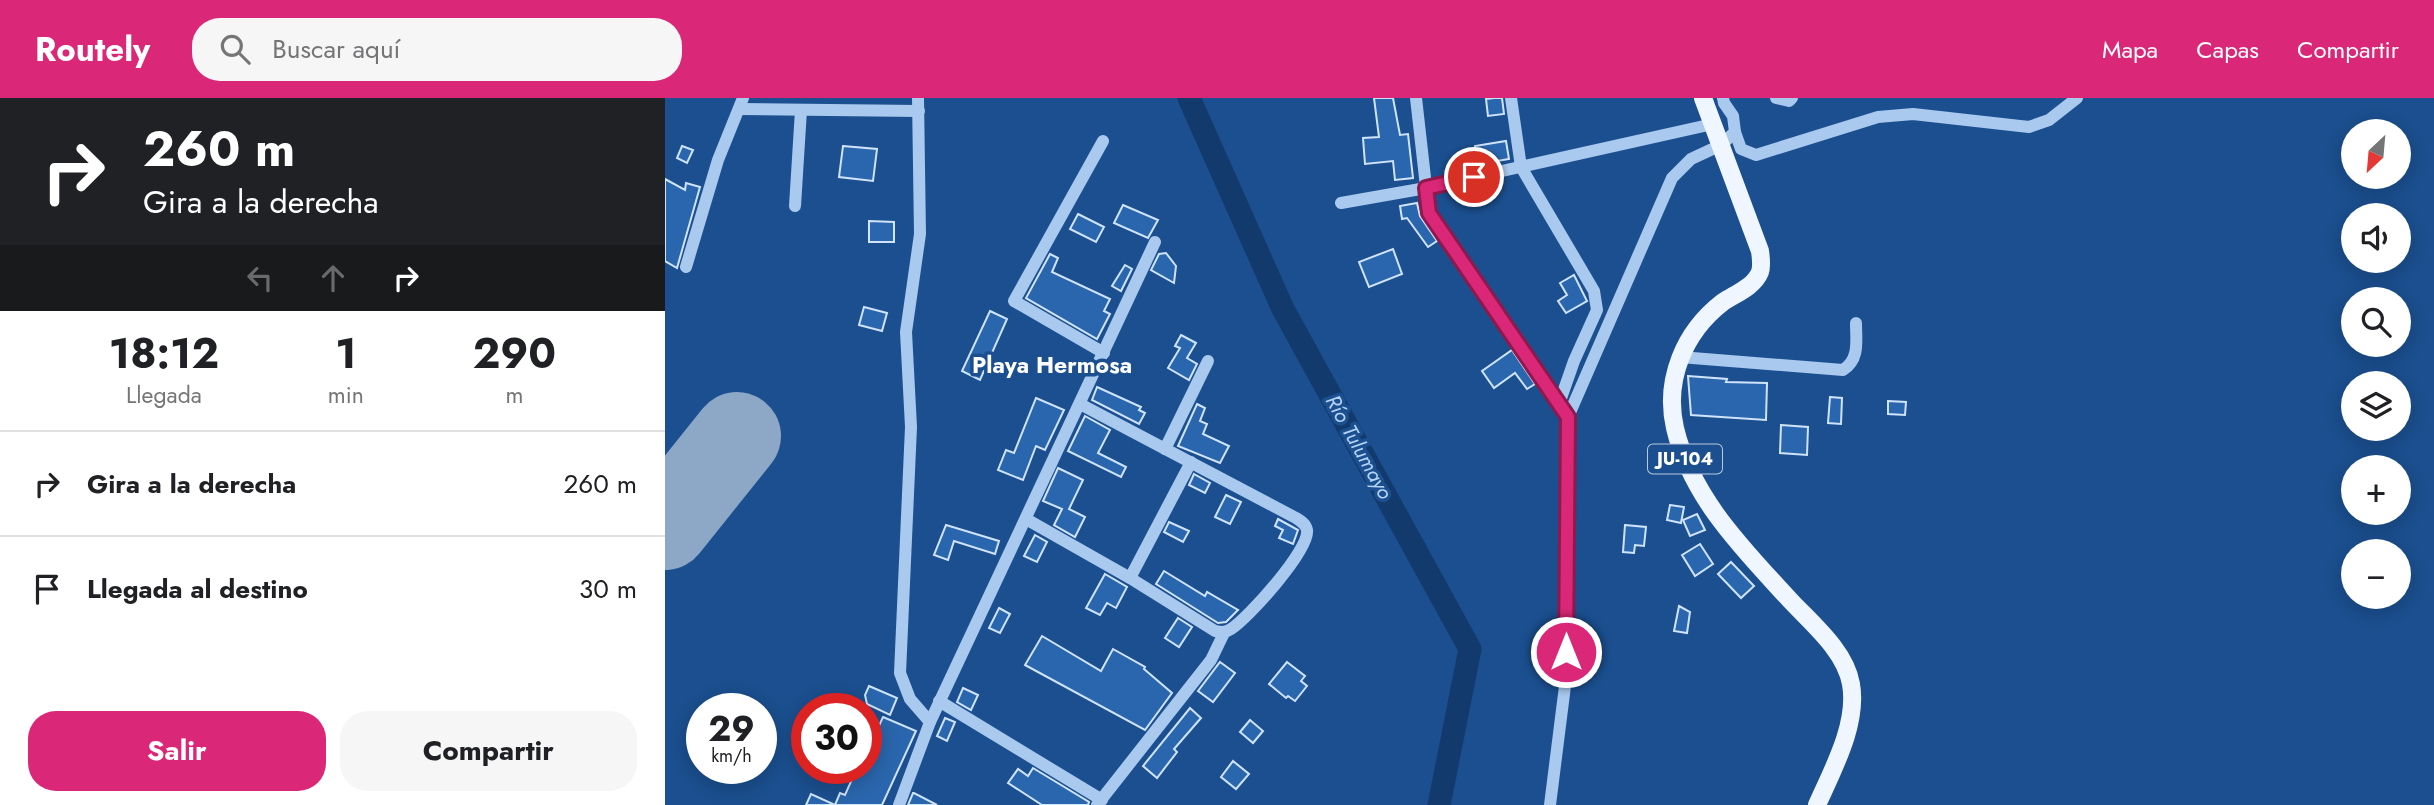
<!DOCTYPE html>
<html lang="es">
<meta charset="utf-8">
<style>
:root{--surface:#fff;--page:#f6f6f6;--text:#202124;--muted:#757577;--line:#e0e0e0;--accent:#db2777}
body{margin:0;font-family:Jost,sans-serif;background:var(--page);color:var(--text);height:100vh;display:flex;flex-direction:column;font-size:26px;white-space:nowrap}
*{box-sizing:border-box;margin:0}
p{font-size:23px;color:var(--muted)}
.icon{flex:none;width:38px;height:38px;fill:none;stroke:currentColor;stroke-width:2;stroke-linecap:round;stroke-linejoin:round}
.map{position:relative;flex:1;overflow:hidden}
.drawer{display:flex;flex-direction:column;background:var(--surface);width:665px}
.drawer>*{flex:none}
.top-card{background:#202124;color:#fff;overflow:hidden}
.needle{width:46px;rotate:206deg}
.buttons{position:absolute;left:1676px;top:21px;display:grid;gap:14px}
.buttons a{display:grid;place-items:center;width:70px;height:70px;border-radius:50%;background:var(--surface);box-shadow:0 4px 18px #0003;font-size:35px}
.speed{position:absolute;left:21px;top:595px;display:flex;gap:14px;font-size:35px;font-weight:700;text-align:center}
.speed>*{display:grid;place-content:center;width:91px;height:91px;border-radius:50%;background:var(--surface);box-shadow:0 4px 18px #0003;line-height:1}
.speed small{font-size:18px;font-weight:400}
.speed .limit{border:10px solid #d22;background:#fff;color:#111}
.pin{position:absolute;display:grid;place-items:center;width:60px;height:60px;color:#fff;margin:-30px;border:4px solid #fff;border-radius:50%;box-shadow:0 2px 7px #0007}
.me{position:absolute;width:77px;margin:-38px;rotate:0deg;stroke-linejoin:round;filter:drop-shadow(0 0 5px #0008)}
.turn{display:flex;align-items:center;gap:24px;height:147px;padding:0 28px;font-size:32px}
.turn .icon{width:91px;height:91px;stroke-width:2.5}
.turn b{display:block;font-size:49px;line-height:60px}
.lanes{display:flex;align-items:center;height:66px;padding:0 28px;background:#0003;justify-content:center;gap:35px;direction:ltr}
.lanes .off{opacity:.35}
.eta{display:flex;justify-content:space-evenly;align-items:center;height:119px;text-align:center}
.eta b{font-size:42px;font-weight:700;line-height:49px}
.button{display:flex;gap:14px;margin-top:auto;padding:14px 28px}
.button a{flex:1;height:80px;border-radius:28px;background:var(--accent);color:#fff;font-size:28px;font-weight:700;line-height:80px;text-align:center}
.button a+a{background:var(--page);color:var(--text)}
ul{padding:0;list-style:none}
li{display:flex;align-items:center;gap:21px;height:105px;padding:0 28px;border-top:2px solid var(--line)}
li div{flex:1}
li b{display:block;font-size:26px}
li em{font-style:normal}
header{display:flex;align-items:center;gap:42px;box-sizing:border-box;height:98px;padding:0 35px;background:var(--accent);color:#fff}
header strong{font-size:33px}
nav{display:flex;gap:38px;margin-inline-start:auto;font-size:24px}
.search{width:490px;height:63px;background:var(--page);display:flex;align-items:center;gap:18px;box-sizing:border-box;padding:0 24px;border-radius:28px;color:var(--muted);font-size:26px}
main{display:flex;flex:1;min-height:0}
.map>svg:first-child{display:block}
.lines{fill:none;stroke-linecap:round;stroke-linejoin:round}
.river{stroke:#123a6d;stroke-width:23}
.runway{stroke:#8da7c7;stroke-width:88}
.building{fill:#2a66ad;stroke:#cfe3fa;stroke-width:2}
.minor{stroke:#a9c9ee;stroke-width:12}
.major{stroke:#f0f6ff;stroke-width:18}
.route-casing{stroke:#8e194d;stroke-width:18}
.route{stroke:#db2777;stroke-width:12}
.labels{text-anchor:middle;stroke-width:7;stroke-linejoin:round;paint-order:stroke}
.shield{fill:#1b4f8f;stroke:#bbcadd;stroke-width:2}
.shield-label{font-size:18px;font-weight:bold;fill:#fff}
.water-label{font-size:21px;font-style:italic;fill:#b5d3f5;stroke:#1b4f8f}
.quarter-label{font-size:23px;font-weight:bold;fill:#fff;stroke:#1b4f8f}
</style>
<header>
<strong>Routely</strong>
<div class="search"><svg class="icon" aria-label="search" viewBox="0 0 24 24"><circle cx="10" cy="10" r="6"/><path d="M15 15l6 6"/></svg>Buscar aquí</div>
<nav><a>Mapa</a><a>Capas</a><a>Compartir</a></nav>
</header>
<main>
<section class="drawer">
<div class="top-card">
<div class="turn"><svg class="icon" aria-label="right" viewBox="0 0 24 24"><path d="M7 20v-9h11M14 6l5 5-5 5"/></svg><div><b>260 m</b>Gira a la derecha</div></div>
<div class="lanes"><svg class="icon off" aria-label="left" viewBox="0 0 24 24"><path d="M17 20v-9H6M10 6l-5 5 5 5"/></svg><svg class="icon off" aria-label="ahead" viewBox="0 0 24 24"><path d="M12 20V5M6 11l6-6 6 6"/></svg><svg class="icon" aria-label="right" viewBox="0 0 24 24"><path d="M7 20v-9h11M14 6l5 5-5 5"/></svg></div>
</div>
<div class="eta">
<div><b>18:12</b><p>Llegada</p></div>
<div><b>1</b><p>min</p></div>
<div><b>290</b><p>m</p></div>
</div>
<ul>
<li><svg class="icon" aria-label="right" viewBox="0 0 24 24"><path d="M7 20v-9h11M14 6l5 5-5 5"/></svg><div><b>Gira a la derecha</b></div><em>260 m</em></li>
<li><svg class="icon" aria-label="arrive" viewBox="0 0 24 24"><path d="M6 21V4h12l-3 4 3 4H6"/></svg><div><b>Llegada al destino</b></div><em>30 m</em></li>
</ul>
<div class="button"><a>Salir</a><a>Compartir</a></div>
</section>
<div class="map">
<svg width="1769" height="707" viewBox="0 0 1769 707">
<rect width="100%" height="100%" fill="#1b4f8f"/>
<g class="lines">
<!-- river -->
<path class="river" d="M524 0 618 211 805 551 774 707"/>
<!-- runway -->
<path class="runway" d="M0 428 72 338"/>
</g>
<!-- building -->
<g class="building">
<path d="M709 0H728L735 37 743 36 748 80 730 82 728 63 700 66 698 40 714 39Z"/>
<path d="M829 0H837L839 16 823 18 821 1Z"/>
<path d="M841 43 844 61 814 66 810 48Z"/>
<path d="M17 48 28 52 22 65 12 60Z"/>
<path d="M178 48 212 51 208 83 174 79Z"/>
<path d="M0 81 20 92 21 85 35 89 12 170 0 163Z"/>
<path d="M752 105 755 118 772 143 763 149 742 120 737 121 735 108Z"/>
<path d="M458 107 493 122 483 140 449 125Z"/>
<path d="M413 116 439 129 431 144 405 131Z"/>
<path d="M204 123 229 124V144H204Z"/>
<path d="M728 151 737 176 704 189 694 164Z"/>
<path d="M501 155 511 168 509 185 486 172 494 156Z"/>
<path d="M385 156 393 160 387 174 445 201 439 213 445 216 432 241 361 200Z"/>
<path d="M460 167 467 171 456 193 447 188Z"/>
<path d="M909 177 922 203 901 215 893 203 902 197 895 185Z"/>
<path d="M199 209 222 215 217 233 194 227Z"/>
<path d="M325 213 342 221 315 282 297 273Z"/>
<path d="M516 237 531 245 522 260 532 266 524 282 503 270 515 250 510 248Z"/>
<path d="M847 252 870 286 862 291 850 275 829 290 817 273Z"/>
<path d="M1023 278 1062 281 1061 284 1102 285 1101 322 1026 317Z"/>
<path d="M432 289 476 309 474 312 480 315 474 326 427 302Z"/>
<path d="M1165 299 1177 300 1176 326 1163 325Z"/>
<path d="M371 300 399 312 380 352 371 348 358 382 333 372 341 352 349 355Z"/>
<path d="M1223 303 1241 304 1240 317 1223 316Z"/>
<path d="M532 306 540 310 535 323 542 326 538 336 564 348 555 365 513 348Z"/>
<path d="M420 318 445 332 433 355 461 369 456 379 403 353Z"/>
<path d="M1116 327 1143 329 1142 357 1115 355Z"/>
<path d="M393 370 418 382 404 411 420 419 410 439 389 427 397 411 378 403Z"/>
<path d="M529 376 545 385 540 395 524 387Z"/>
<path d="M561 397 576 404 565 426 550 419Z"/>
<path d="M1005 407 1019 409 1016 425 1002 422Z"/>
<path d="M1032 416 1040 432 1025 438 1018 422Z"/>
<path d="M613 421 633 432 628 446 614 440 618 432 610 428Z"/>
<path d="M504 424 524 433 518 444 499 434Z"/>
<path d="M281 427 334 443 330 456 289 443 283 462 269 457Z"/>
<path d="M960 427 981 429 979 448 970 447 969 455 958 454Z"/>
<path d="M370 437 382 444 372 464 359 458Z"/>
<path d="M1035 446 1048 466 1030 478 1017 457Z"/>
<path d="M1066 464 1089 488 1076 500 1053 476Z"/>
<path d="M499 473 540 498 542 494 573 512 561 524 553 525 491 486Z"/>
<path d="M440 476 462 489 451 510 442 505 435 517 421 510Z"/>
<path d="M1014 508 1025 514 1022 535 1009 533Z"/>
<path d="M334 510 345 516 335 535 324 530Z"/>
<path d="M513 520 527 529 514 549 500 540Z"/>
<path d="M377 538 436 573 448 551 480 569 479 571 507 595 480 632 360 567Z"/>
<path d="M555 564 570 575 548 604 533 593Z"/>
<path d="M622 564 640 578 636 583 642 588 630 603 623 598 621 600 604 586Z"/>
<path d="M204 588 232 600 225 617 202 606 200 597Z"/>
<path d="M298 590 313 597 306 612 292 604Z"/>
<path d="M525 610 536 620 509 651 512 654 492 680 478 668Z"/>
<path d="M218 619 251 633 217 707H141L146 696 170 707 175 695 180 697 192 670H201V656Z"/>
<path d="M280 620 290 624 282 643 272 638Z"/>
<path d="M585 622 598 633 588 645 575 634Z"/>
<path d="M568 663 584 676 571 691 556 679Z"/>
<path d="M368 670 424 704 423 707H377L343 685 353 671 363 678Z"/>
<path d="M248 695H249L272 707H243Z"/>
</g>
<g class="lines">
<!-- minor -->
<g class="minor">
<path d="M751 0 764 115 903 319 901 580 885 707"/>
<path d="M846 0 856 69 929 193 932 212 909 263 894 306"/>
<path d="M1111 0 1124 3 1127 0"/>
<path d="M74 11 254 13"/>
<path d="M1070 34 1076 51 1091 57 1213 19 1248 16 1364 29 1384 22 1412 0"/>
<path d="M438 43 349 203 439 255"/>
<path d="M676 105 761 90 1048 26"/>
<path d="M130 108 136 12"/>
<path d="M21 169 53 62 78 0"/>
<path d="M1015 259 1178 272C1195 261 1191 243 1191 225"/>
<path d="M903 319 1007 80 1026 61 1056 47 1070 34 1068 18 1059 5 1058 0"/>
<path d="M500 351 543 263"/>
<path d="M361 421 465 480 550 533C556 534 560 535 566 531 583 520 645 452 642 432 641 426 636 423 631 420L415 306"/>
<path d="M465 480 526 364"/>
<path d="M274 603 437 702"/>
<path d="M265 624 490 144"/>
<path d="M234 707 265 624 245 601 235 575 246 329 241 234 255 136 253 0"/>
<path d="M432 707 546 562 559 535"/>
</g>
<!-- major -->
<path class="major" d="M1038 0 1095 153C1096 160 1097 168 1095 174 1089 189 1070 196 1058 204 1019 234 999 282 1010 330 1026 399 1078 451 1124 501 1146 525 1180 552 1186 586 1193 626 1168 671 1152 707"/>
</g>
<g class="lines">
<defs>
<path id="route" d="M809 79 761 90 764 115 903 319 901 554"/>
</defs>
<!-- route casing -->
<use href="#route" class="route-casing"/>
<!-- route -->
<use href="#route" class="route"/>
</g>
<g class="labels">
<!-- shield labels -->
<rect class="shield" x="983" y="346.5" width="74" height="29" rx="5"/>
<g class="shield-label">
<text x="1020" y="367">JU-104</text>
</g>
<!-- water labels -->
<g class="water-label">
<text transform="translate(694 349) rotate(61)" y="7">Río Tulumayo</text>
</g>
<!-- quarter labels -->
<g class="quarter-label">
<text x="387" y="275">Playa Hermosa</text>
</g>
</g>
</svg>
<div class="buttons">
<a><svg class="needle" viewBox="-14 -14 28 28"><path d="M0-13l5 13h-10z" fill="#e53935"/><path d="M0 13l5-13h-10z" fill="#757577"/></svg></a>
<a><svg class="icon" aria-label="sound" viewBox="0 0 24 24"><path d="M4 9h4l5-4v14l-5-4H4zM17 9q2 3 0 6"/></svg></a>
<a><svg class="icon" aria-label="search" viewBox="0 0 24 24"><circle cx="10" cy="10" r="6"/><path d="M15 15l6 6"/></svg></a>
<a><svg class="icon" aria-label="layers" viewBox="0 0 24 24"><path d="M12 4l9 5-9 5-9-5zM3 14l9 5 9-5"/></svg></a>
<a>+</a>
<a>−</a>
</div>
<div class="speed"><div>29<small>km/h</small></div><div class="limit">30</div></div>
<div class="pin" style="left:809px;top:79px;background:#d93025"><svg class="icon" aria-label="arrive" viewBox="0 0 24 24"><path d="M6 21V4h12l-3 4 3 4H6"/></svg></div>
<svg class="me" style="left:901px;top:554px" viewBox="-20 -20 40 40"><circle r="17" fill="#db2777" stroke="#fff" stroke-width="3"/><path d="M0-11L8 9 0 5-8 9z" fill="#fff"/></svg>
</div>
</main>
